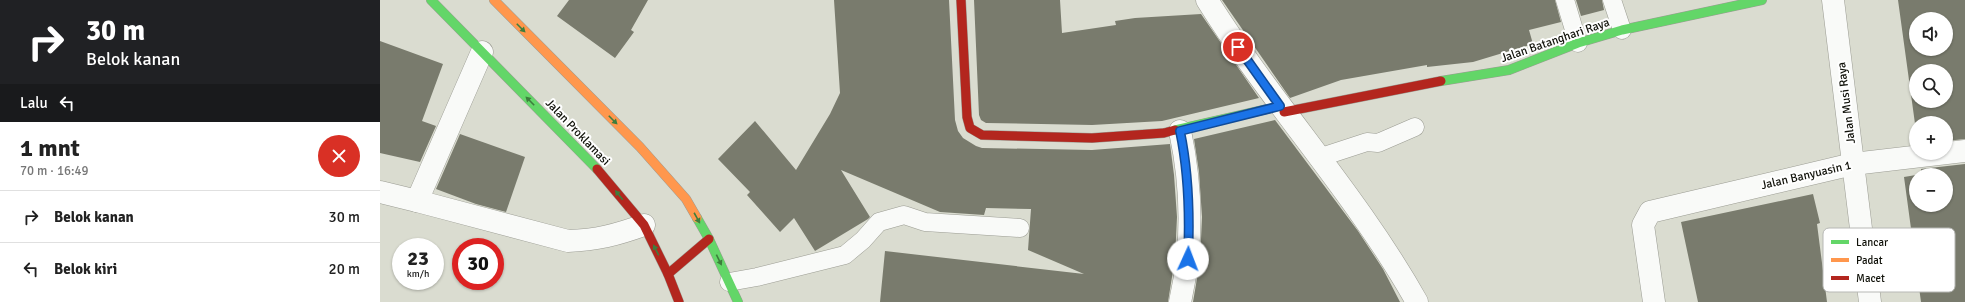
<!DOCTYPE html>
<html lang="id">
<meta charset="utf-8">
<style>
:root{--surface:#fff;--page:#f2f2f2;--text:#222;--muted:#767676;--line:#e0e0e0}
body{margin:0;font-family:Signika,sans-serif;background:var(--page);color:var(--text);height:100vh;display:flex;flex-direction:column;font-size:15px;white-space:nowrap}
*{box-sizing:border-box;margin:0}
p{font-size:13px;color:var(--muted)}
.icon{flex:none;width:22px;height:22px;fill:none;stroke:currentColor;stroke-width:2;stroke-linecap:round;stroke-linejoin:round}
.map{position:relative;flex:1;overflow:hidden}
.sheet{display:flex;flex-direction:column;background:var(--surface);width:380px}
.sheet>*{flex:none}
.top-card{background:#202124;color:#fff;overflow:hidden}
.controls{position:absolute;left:1529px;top:12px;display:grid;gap:8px}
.controls a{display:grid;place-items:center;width:44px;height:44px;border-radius:50%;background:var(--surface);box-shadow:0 1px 3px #0004;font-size:20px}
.speed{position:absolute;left:12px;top:238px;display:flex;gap:8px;font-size:20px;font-weight:700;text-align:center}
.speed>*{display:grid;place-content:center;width:52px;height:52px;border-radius:50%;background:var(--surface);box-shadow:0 1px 3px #0004;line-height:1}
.speed small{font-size:10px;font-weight:400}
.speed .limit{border:6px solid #d22;background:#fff;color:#111}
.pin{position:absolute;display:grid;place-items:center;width:34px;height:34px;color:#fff;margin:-17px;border:2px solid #fff;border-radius:50%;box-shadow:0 1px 4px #0007}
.me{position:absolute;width:44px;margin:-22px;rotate:2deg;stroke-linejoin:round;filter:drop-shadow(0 0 3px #0008)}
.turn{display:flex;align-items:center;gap:14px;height:84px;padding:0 20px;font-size:18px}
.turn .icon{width:52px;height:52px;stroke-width:2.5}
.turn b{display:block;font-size:28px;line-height:34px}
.then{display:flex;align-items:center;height:38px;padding:0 20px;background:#0003;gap:8px;font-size:15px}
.round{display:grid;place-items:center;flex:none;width:42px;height:42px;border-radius:21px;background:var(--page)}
.head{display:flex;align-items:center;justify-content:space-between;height:68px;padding:0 20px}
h1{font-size:24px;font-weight:700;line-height:30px}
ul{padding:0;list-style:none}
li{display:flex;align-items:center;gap:12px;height:52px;padding:0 20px;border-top:1px solid var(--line)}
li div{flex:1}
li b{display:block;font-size:15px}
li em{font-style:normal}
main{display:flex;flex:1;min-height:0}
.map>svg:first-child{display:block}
.building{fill:#797b6d;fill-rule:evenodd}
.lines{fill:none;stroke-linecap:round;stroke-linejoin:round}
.lane-casing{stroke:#9b9c93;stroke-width:19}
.street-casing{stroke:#9b9c93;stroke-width:23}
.fast-casing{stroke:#9b9c93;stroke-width:10}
.slow-casing{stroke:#9b9c93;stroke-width:10}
.jam-casing{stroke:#9b9c93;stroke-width:10}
.lane{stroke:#f9faf8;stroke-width:18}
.street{stroke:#f9faf8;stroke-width:22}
.fast{stroke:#63d668;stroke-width:9}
.slow{stroke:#ff974d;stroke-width:9}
.jam{stroke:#b3261e;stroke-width:9}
.oneway{fill:#3e7d3d}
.route-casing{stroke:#114b97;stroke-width:10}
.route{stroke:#1a73e8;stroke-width:7}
.labels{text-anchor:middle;stroke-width:4;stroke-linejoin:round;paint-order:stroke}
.street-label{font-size:12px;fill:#101109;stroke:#fff}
.key{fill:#fff;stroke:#b7b8b5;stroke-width:1}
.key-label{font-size:11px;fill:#101109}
</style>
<main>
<section class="sheet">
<div class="top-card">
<div class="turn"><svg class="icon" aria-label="right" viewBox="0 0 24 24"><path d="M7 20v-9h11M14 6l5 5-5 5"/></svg><div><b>30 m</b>Belok kanan</div></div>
<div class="then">Lalu<svg class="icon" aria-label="left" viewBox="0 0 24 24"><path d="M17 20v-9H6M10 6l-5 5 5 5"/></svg></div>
</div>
<div class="head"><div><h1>1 mnt</h1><p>70 m · 16:49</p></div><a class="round" style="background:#d93025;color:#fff"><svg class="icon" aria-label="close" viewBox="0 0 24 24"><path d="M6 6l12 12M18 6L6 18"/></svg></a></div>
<ul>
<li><svg class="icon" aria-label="right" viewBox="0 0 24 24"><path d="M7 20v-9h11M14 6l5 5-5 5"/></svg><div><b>Belok kanan</b></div><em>30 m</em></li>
<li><svg class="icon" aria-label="left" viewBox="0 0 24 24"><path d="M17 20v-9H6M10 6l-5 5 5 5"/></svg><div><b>Belok kiri</b></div><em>20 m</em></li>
</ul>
</section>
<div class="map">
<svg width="1585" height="302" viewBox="0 0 1585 302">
<rect width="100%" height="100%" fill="#dadcd0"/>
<!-- building -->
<g class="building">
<path d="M189 0H268L251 30 254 32 235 58 177 16Z"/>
<path d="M454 0H569L575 120 578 131 583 138 596 146 602 148 712 150 790 144 794 175 797 217 795 258 788 302H500L505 251 704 274 648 250 651 209 606 208 604 215 560 212 461 170 490 217 488 219 435 251 414 218 400 232 367 195 370 192 338 159 375 121 416 170 450 114 460 93Z"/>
<path d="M594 0H680L682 33 736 25 735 21 755 18 821 14 879 98 782 121 712 125 606 123 601 120 599 115Z"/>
<path d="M842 0H1175L1181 22 1149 30 1153 44 1093 62 1047 67V65L961 80 910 98Z"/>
<path d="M1196 0H1222L1224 10 1201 16Z"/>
<path d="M1518 0H1585V139L1566 141V123H1536V131ZM1536 19H1566V49H1536ZM1536 71H1566V101H1536Z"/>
<path d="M0 41 63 64 42 121 56 126 40 162 0 153Z"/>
<path d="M895 120 978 231 1003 269 1020 302H813L820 261 822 217 819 172 814 139Z"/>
<path d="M80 134 145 157 126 212 96 204 56 189Z"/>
<path d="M1585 164V302H1541L1524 177 1536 175V205H1566V175H1538H1542L1541 169Z"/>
<path d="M1433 194 1440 223 1437 224 1447 302H1318L1301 222Z"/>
</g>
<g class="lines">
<defs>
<g id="lane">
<path d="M1185 0 1198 43"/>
<path d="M1232 0 1242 30"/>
<path d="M938 158 987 142 998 143 1035 127"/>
<path d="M349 282 377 277 465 255 483 240 499 222 524 215 545 222 640 228"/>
</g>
<g id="street">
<path d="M827 0C892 104 977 195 1037 302"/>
<path d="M1453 0 1490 302"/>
<path d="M800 131C812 187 813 246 800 302"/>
<path d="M0 192 37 201 102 52"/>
<path d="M37 201 188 241C217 240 236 235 264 225"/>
<path d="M1274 302 1263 225 1270 212 1473 164 1585 151"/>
</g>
<g id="fast">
<path d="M51 0 217 169"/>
<path d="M1061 81 1129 70 1198 43 1242 30 1382 0"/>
<path d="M795 130 900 106"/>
<path d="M317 218 329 239 358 302"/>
</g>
<path id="slow" d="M114 0 260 147 306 199 317 218"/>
<g id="jam">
<path d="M581 0 587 117 590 128 602 135 712 138 784 133 795 130"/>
<path d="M904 112 1061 81"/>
<path d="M217 169 264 225 288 274 299 302"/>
<path d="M288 274 329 239"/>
</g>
</defs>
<!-- lane casing -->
<use href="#lane" class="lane-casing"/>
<!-- street casing -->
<use href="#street" class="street-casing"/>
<!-- fast casing -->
<use href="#fast" class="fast-casing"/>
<!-- slow casing -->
<use href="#slow" class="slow-casing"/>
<!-- jam casing -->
<use href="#jam" class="jam-casing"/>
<!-- lane -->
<use href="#lane" class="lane"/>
<!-- street -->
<use href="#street" class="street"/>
<!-- fast -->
<use href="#fast" class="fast"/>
<!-- slow -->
<use href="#slow" class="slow"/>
<!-- jam -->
<use href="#jam" class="jam"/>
</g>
<!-- one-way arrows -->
<defs><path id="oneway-solid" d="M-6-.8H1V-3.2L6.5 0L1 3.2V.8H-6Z"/></defs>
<g class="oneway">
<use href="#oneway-solid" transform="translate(141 28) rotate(45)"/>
<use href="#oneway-solid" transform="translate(150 101) rotate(-135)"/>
<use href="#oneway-solid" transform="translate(233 120) rotate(45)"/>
<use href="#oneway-solid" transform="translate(239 195) rotate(-129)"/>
<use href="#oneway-solid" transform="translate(317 218) rotate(61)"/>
<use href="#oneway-solid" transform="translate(276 250) rotate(-117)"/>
<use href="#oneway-solid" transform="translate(339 260) rotate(64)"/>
</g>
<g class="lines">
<defs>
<path id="route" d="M808 259C810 215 809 174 800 131L900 106 858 47"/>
</defs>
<!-- route casing -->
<use href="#route" class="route-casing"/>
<!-- route -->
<use href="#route" class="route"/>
</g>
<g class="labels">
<!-- street labels -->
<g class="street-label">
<text transform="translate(1175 40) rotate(-19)" y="4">Jalan Batanghari Raya</text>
<text transform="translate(1466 103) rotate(-97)" y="4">Jalan Musi Raya</text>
<text transform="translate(198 132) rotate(46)" y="4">Jalan Proklamasi</text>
<text transform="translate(1426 175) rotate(-13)" y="4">Jalan Banyuasin 1</text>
</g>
</g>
<!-- legend -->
<rect x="1443" y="228" width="132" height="64" rx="6" class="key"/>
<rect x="1451" y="240" width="18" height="4" fill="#63d668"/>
<rect x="1451" y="258" width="18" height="4" fill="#ff974d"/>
<rect x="1451" y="276" width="18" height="4" fill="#b3261e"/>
<g class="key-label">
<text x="1476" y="246">Lancar</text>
<text x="1476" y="264">Padat</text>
<text x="1476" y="282">Macet</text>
</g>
</svg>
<div class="controls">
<a><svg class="icon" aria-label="sound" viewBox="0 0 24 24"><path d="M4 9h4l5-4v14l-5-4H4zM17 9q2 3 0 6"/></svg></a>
<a><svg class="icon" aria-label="search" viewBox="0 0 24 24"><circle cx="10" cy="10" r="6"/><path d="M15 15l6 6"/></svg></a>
<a>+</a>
<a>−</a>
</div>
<div class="speed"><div>23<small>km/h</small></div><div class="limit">30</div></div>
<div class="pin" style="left:858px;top:47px;background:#d93025"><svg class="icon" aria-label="arrive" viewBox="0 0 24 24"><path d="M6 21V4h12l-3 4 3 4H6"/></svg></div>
<svg class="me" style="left:808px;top:259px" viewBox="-20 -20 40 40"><circle r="19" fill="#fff"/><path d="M0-13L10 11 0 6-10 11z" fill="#1a73e8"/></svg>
</div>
</main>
